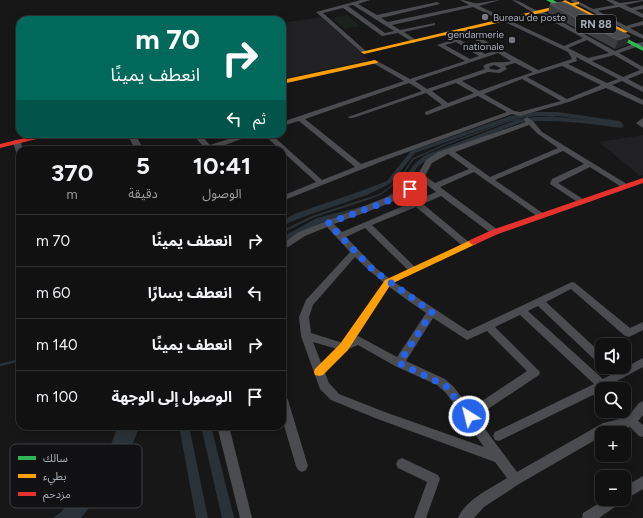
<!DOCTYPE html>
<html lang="ar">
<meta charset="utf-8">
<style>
:root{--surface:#111;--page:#1a1a1a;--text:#f1f3f6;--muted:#9c9d9f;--line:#303131}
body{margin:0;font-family:Figtree,"Noto Sans Arabic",sans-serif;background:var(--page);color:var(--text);direction:rtl;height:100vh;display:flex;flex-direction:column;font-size:15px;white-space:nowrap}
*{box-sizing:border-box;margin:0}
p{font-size:13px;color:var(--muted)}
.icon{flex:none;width:22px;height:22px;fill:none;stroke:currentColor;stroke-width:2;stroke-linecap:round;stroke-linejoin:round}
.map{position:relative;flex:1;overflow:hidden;direction:ltr}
.details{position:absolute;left:16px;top:146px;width:270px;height:284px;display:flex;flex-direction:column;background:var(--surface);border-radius:12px;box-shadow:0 2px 10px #0003,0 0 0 1px var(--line);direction:rtl}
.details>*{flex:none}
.guide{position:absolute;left:16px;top:16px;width:270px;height:122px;border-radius:12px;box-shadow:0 2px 10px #0003,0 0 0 1px var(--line);direction:rtl;background:#00695c;color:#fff;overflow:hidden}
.buttons{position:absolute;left:595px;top:338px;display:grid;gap:8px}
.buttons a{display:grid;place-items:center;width:36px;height:36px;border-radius:8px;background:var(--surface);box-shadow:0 2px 10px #0003,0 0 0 1px var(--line);font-size:20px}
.pin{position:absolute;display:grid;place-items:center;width:34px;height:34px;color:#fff;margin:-17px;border-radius:8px;box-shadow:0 2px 6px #0006}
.me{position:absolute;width:44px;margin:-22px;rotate:324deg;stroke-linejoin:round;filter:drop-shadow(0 0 3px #0008)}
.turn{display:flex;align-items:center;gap:14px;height:84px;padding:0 20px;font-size:18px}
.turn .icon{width:52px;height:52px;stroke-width:2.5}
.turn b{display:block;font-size:28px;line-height:34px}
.then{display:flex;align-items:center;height:38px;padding:0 20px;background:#0003;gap:8px;font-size:15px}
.eta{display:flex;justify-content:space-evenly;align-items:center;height:68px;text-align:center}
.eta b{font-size:24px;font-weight:700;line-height:28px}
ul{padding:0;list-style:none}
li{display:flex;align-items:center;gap:12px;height:52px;padding:0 20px;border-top:1px solid var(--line)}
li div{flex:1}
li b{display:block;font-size:15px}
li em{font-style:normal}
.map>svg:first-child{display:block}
.built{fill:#212124}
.green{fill:#1b211c}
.water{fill:#2a3239}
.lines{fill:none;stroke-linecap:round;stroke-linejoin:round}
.stream-far2{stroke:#2a3239;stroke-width:1.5}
.stream-far1{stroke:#2a3239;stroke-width:2}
.stream{stroke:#2a3239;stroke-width:2.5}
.canal{fill:#2a3239;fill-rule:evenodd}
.street{fill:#4b4c50;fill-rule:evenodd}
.fast{fill:#30b455;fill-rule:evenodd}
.slow{fill:#ff9f0a;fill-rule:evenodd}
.jam{fill:#e5322d;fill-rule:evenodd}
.wall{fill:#3c3d40}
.shaded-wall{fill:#28292a}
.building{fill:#48494d;stroke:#57595e}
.route{stroke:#2563eb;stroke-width:7;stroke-dasharray:0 12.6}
.poi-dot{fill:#757880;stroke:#111113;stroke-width:1.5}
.labels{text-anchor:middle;stroke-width:4;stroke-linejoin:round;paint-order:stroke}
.far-poi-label{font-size:10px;fill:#a8adb8;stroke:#111113;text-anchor:start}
.shield{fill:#111113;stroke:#7b7e86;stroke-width:1}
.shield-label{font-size:11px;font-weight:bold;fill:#a8adb8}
.key{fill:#111113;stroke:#3e4045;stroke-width:1}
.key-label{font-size:11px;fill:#a8adb8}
</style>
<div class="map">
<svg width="643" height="518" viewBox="0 0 643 518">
<rect width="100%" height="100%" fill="#171717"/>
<!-- built -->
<g class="built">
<path d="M321 17 369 60 282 79V23Z"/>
<path d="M643 135V175L640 176 599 142Z"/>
</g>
<!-- green -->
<path class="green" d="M347 15 360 26 345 29 332 18Z"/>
<!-- water -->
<path class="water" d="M118 426H139C129 462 104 489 81 518H53L61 512 107 455Z"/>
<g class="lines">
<!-- stream-far2 -->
<path class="stream-far2" d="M367 199 381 194 399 180 413 159 444 145 512 120 551 117 617 125"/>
<!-- stream-far1 -->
<path class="stream-far1" d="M282 232 312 217 370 198"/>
<!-- stream -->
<path class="stream" d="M0 365 20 360"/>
<!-- canal -->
<g class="canal">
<path d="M536 112H558L619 121 621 122 624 126 621 128C587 124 554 118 520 123L432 156C427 160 421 163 417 168 410 179 402 203 385 201L384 199C388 195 393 193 397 189 410 175 408 165 428 154L519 119 535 117H558L595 121 558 116H536L513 119 415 153 391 183 367 195 300 218 282 226V221L294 214 361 191 387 181 411 151 510 116Z"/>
<path d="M360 207 364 209 363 211 323 222 282 243V237L317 218Z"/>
<path d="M179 426H189L208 518H196Z"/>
<path d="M201 426H211L234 518H222Z"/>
</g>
<!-- street -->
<g class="street">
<path d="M361 0H370L358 4 377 15 437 2 440 4 381 18 388 22 469 5 460 0C466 0 469 2 474 3 478 4 494 0 500 0L479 6 564 46 583 38 539 14H535L512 0C523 0 531 11 542 11L615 51 633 44 643 42V46L636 47 619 53 643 67V73L628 79 643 87V92L622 81 612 85 643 100V105L606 88 569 102 520 116 512 114 383 161 282 201V196L316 182 263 134H271L322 180 355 167 299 121 282 126V122L404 81 373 63V61H377L410 79 465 61 437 45 452 40 444 35V33L446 32 485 54 494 51 460 31V29L462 28 538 70 572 59 568 52 473 7 392 25 400 30 435 23V25L404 32 416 40 417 41 414 43 398 33 382 36 343 8 323 13 367 52 362 53 316 12ZM353 5 394 31 385 33 348 6ZM587 40 609 53 588 58 568 48ZM456 42 479 56 470 59 445 45ZM498 53 511 61C501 64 491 60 483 66L485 69 427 89 415 81ZM614 55 640 70 623 77 592 61ZM576 57 618 79 607 83 568 64 577 61ZM515 63 533 72 479 91 462 81 488 72 500 73 507 69 505 66ZM494 65 501 68 497 70 490 69 489 67ZM562 66 601 85 567 99 527 77ZM522 79 561 101 520 112 514 111 484 94ZM409 83 422 91 348 117 349 118H353L426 93 442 105 425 112V114L427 115 478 96 507 112 361 164 305 119ZM456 83 474 93 448 103 432 91Z"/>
<path d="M570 0H576L593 9 615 5 606 0H613L620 3 643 0V1L625 5 631 8 643 5V9L635 10 643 14V18L619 7 598 11 626 26 643 21V25L630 28 643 35V39L621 29V27Z"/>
<path d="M527 117 533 121 542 132 630 186 626 188H623L590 167 558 183 586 201 585 203H579L550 184 552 179 584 164 563 151 495 180 544 214 545 216 541 219 474 172 440 187 498 230 499 232 498 234H492L441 196 423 204 470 243 471 245 470 247H464L416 207 372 225 416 268 418 270 413 273 410 272 365 228 346 237 376 268 391 280 468 331 572 282 575 283 630 328 643 322V330L629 337 625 336 571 289 546 302 602 354V364L598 363 538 306 528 311 603 379 643 358V367L602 389V401L593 395 499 441 495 440 493 436 495 432 594 384 520 315 495 327 540 372 539 375 476 417 517 472 603 423 620 419 613 411H624V408L630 414 639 403 643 401V415L638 421 643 425V437L639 436 630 427 602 433V436L519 484 484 507 474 518H458C466 499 490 489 507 478L495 462 375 418 331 400 320 389 301 336 299 317 306 300 350 252 327 227 305 236 282 251V244L299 232 397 193 413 183 426 160 438 152 526 122 524 119ZM529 125 538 134 558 148 490 177 455 152ZM448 154 469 169 435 183 425 176 432 163ZM422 181 436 192 342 232 334 224C354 216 411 199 422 181ZM355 257C377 279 401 296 426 313L397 357 358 336 343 343 311 333 309 317 313 305ZM433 318 467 340 487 331 527 371 470 409 454 387 445 379 406 361ZM313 342 344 351 358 345 395 366 437 385 446 393 484 447 382 411 339 394 329 383Z"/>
<path d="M643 118V128L636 123Z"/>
<path d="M127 134H135L144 150H122L133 145Z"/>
<path d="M192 134H200L210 145 244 134H255L214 149 215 150H199L204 147Z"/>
<path d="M14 140H17L21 142 23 150H20V154L16 152 13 142Z"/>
<path d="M282 395 286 397 288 400 308 466 306 470 302 472 298 470 296 466 282 419Z"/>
<path d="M217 426H229L252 518H240Z"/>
<path d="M402 458 438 475 440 479 426 518H414L427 482 398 468 396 464 398 460Z"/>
<path d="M643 476V489L628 498 623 500 621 503 599 518H582L583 513 606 499H624V487Z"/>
</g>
<!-- fast -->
<g class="fast">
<path d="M546 0H553L575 12 570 13Z"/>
<path d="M611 30 643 47V51L609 33 608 32Z"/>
</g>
<!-- slow -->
<g class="slow">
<path d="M565 0 571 3 579 2V4L575 5 628 32 623 33 570 6 364 54 361 52 565 4 562 2Z"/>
<path d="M375 60 378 62 377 63 282 84V80Z"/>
<path d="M473 239 476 240 477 242 476 244 391 284 348 350 323 375 319 376 315 375 314 372 315 369 340 344 385 280Z"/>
</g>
<!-- jam -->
<g class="jam">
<path d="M42 134H55L53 135 0 148V144Z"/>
<path d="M643 178V183L498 234 476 244 473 245 469 242 470 240 492 230Z"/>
</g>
</g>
<!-- wall -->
<path class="wall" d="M550 4 630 36 626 45 615 49 548 13Z"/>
<!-- shaded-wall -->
<path class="shaded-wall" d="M630 36 626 45 615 49 618 40Z"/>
<!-- building -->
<path class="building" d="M561 2 566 3 630 36 618 40 550 4Z"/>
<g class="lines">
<!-- route -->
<path class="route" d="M410 189 386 202 328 223 373 270 432 312 399 363 446 386 469 416"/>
</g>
<!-- markers -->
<g class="poi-dot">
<circle cx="485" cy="17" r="4"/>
<circle cx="512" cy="40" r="4"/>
</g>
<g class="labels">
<!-- far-poi labels -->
<g class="far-poi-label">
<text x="493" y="21">Bureau de poste</text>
<text x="504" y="38" text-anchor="end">gendarmerie<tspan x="504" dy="12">nationale</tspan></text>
</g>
<!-- shield labels -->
<rect class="shield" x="576" y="15" width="40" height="18" rx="3"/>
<g class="shield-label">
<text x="596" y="28">RN 88</text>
</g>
</g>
<!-- legend -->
<rect x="10" y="444" width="132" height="64" rx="6" class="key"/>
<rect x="18" y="456" width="18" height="4" fill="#30b455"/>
<rect x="18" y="474" width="18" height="4" fill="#ff9f0a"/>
<rect x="18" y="492" width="18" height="4" fill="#e5322d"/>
<g class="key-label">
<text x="43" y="462">سالك</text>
<text x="43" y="480">بطيء</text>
<text x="43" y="498">مزدحم</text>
</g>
</svg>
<div class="buttons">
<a><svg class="icon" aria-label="sound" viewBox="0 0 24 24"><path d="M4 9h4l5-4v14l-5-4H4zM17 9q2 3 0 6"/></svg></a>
<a><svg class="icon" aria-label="search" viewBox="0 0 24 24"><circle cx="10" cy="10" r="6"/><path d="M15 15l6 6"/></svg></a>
<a>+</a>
<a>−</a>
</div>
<div class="pin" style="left:410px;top:189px;background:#d93025"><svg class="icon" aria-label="arrive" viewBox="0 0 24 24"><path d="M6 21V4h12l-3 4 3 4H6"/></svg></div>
<svg class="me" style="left:469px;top:416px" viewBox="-20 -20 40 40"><circle r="17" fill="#2563eb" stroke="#fff" stroke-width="3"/><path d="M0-11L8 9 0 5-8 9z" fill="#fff"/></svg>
<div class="guide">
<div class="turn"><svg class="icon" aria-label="right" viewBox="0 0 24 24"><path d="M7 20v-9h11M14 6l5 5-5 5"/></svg><div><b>70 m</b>انعطف يمينًا</div></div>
<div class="then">ثم<svg class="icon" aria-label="left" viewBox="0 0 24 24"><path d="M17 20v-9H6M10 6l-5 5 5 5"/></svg></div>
</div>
<section class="details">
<div class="eta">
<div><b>10:41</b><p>الوصول</p></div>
<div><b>5</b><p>دقيقة</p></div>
<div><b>370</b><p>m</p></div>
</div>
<ul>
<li><svg class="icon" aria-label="right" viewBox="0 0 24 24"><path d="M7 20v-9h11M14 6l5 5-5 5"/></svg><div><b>انعطف يمينًا</b></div><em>70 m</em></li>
<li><svg class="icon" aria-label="left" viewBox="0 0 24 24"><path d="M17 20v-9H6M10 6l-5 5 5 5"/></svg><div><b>انعطف يسارًا</b></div><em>60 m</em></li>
<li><svg class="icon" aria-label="right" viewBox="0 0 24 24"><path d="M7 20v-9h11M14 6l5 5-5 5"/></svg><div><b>انعطف يمينًا</b></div><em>140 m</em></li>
<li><svg class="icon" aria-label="arrive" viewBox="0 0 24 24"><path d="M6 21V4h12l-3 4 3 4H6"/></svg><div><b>الوصول إلى الوجهة</b></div><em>100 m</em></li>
</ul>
</section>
</div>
